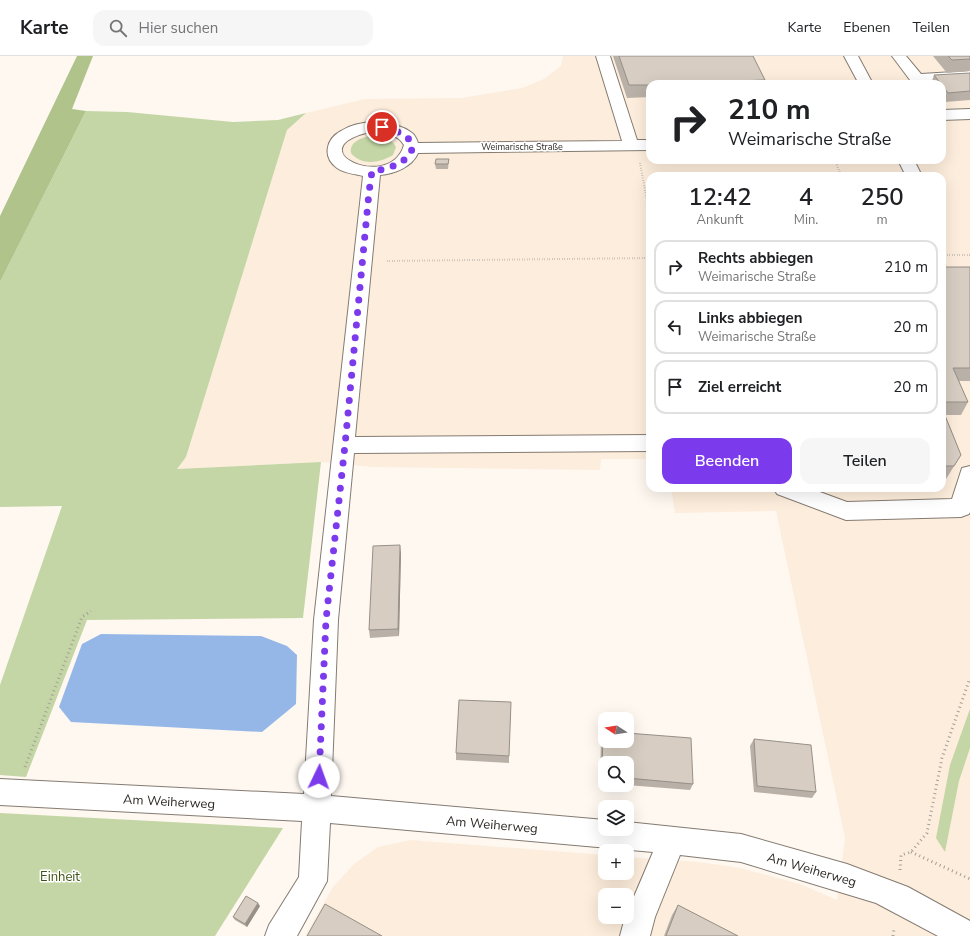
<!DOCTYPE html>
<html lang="de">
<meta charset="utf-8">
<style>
:root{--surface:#fff;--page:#f6f6f6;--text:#202124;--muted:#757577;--line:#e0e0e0;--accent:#7c3aed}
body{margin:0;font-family:"Nunito Sans",sans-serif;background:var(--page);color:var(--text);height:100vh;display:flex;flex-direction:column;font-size:15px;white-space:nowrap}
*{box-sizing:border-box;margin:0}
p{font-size:13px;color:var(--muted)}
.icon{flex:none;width:22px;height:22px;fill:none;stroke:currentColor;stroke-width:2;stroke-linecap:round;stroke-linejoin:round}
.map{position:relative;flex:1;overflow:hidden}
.sheet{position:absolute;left:646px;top:116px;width:300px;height:320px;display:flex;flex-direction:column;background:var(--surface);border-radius:12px;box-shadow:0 4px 16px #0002}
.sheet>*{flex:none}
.guide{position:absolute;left:646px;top:24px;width:300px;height:84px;border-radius:12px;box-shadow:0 4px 16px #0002;background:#fff;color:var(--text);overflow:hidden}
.needle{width:26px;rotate:282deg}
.fabs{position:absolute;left:598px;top:656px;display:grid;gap:8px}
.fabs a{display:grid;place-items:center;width:36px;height:36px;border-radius:8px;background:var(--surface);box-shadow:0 4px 16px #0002;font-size:20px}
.pin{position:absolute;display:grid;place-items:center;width:34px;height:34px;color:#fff;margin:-17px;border:2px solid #fff;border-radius:50%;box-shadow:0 1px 4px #0007}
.me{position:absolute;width:44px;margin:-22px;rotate:3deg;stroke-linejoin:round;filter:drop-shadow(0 0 3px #0008)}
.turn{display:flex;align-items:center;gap:14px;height:84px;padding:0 16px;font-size:18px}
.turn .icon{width:52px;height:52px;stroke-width:2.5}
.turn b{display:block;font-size:28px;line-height:34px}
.eta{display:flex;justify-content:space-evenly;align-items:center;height:68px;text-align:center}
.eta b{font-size:24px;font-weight:600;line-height:28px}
.cta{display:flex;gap:8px;margin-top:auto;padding:8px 16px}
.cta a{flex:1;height:46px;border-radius:12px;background:var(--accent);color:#fff;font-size:16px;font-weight:600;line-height:46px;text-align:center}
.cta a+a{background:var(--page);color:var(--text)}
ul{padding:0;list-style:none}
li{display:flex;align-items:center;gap:12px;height:54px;margin:0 8px 6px;padding:0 8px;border:2px solid var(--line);border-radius:12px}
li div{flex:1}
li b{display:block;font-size:15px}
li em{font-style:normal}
header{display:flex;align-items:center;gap:24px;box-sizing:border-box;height:56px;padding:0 20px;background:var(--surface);border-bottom:1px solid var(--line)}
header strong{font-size:19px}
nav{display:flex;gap:22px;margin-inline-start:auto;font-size:14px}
.search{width:280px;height:36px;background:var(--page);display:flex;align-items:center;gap:10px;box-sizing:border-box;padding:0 14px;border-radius:12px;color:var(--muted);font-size:15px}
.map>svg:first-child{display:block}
.built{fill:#fdeddc;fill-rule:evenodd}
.green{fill:#c4d6a5}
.forest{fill:#afc38b}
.water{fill:#95b7e8}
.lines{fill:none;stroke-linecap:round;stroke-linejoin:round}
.minor-casing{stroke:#847b71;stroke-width:2}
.path-far1{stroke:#a49f99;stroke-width:2;stroke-dasharray:0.5 2;stroke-linecap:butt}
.path{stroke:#a49f99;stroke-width:3;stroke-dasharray:1 3.5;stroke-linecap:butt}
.minor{fill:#fff;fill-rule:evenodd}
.wall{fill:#b9b0a7}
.shaded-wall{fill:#969088}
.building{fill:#d7cdc2;stroke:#969088}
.route{stroke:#7c3aed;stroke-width:7;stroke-dasharray:0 12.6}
.labels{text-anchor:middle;stroke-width:3;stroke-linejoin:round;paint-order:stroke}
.far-street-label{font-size:9px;fill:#2e2a26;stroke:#fff}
.near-street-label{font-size:13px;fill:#2e2a26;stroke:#fff}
.near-park-label{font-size:13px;fill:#3f5114;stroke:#fff}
</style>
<header>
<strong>Karte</strong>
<div class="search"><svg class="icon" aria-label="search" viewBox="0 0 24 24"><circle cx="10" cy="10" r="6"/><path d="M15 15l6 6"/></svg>Hier suchen</div>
<nav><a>Karte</a><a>Ebenen</a><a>Teilen</a></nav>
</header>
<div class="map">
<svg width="970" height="880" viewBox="0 0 970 880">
<rect width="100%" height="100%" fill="#fef8f1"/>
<!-- built -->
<path class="built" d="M563 0H970V880H305L333 831 354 808 378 791 411 784 605 799V817H627V801L699 806 740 812 800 828 837 844 845 782 776 455 675 457 671 432H942V120H650V403H601L600 414 373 411 321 406 176 413 186 401 287 74 306 57 365 43 461 42 522 32 544 23 561 10ZM650 28H942V104H650ZM605 839H627V861H605Z"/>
<!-- green -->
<g class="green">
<path d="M86 55 127 56 233 66 278 64 306 57 287 74 186 401 177 413 321 406 303 562 87 564 26 721 0 719V629L62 450 0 451V226Z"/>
<path d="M370 80C380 80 391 81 396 91L393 99C380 107 361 110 351 97 349 86 361 82 370 80Z"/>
<path d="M970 653V692L959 725 945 796 936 782 950 709Z"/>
<path d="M0 757 283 772 215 880H0Z"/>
</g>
<!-- forest -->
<path class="forest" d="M77 0H93L72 53 86 55 0 226V160Z"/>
<!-- water -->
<path class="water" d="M101 578 261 580 287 590 297 599 296 648 262 676 71 666 59 651 82 588Z"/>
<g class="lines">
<defs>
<g id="minor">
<path d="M596 0H610L637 84H650V94L418 97C412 111 394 118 380 119L355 381 650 379V395L354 397 338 564 331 740 605 764V773H627V766L741 778 847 808 908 831 970 865V880H938L876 847 741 806 680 799 655 861 650 880H620L625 861H627V857L653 796 330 767 327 825 297 880H265L269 869 299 821 302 765 0 749V723L304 738 314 564 363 120C355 118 344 117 337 112 322 101 326 83 341 75 359 63 394 63 412 77 415 79 417 84 418 87L622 85ZM370 76C383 77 397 77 404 89 390 137 296 93 370 76Z"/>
<path d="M844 0H858L873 28H859Z"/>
<path d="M892 0H906L921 18 970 15V23L913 28Z"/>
<path d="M970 53V63L942 64V54Z"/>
<path d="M898 104H914L922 120H906Z"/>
<path d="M970 410V456L969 458 961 461 846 464 777 438 774 432H809L847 446 952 443 962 412Z"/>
</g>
</defs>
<!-- minor casing -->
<use href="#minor" class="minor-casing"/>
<!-- path-far1 -->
<g class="path-far1">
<path d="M835 104 841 120"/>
<path d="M640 107 650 161"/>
<path d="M942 199H970"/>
<path d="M387 205 650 202"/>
</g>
<!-- path -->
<g class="path">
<path d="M25 711 82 561 91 555"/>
<path d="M911 796 970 823"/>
<path d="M900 814 901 799 911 796 927 777 942 702 970 622"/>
<path d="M893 880 894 873"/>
</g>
<!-- minor -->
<use href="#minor" class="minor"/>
</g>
<!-- wall -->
<g class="wall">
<path d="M613 0H753L765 24 764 28H650V41L627 42Z"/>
<path d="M933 0H970V15L947 17Z"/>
<path d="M970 17V44L945 46 942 42V28H931L934 19Z"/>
<path d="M449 103 448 113H436L435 108Z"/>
<path d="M942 211H970V325H959L968 346 961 359H945L961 399 946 423H942Z"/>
<path d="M401 497 399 580 370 582 369 574Z"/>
<path d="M603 675 693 728 690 734 627 729V707H605V727H600L601 682Z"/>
<path d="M754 683 816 736 812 742 754 736 750 690Z"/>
<path d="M456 697 509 700V707L456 704Z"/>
<path d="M678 849 738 880H664L672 859Z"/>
<path d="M260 850 247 871 235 864 233 861Z"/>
</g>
<!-- shaded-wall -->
<g class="shaded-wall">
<path d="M400 489 401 497 399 580 398 573Z"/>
<path d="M258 847 260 850 247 871 245 868Z"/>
</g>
<!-- building -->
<g class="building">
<path d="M619 0H753L765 24 650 28V29H629Z"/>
<path d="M948 0H970V3L952 4Z"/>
<path d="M970 17V35L948 37 942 29V28H941L934 19Z"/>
<path d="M436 103H449L448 108H435Z"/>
<path d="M942 211H970V312H953L968 346H942Z"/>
<path d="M942 352 961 399 954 410H942Z"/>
<path d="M400 489 398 573 369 574 373 490Z"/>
<path d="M459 644 511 646 509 700 456 697Z"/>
<path d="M603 675H605V685H627V677L691 682 693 728 627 722V707H605V720H602Z"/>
<path d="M754 683 811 689 816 736 757 730Z"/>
<path d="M246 840 258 847 245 868 233 861Z"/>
<path d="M325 848 382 880H307Z"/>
<path d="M678 849 738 880H666Z"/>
</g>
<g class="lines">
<!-- route -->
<path class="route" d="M319 721 326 564 345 389 369 136 372 115C412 111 433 82 382 71"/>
</g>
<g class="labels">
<!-- far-street labels -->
<g class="far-street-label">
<text x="522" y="94">Weimarische Straße</text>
</g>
<!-- near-street labels -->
<g class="near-street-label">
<text transform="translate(169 745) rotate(3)" y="5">Am Weiherweg</text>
<text transform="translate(492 768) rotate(5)" y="5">Am Weiherweg</text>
<text transform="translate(812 813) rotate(16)" y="5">Am Weiherweg</text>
</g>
<!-- near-park labels -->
<g class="near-park-label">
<text x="60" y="825">Einheit</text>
</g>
</g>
</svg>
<div class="fabs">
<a><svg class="needle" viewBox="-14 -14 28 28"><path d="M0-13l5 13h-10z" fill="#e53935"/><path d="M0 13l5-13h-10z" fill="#757577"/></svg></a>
<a><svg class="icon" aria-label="search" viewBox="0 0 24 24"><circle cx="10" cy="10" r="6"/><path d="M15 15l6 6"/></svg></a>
<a><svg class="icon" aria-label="layers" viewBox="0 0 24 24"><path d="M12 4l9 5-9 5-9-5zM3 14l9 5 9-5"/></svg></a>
<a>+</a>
<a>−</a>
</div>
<div class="pin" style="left:382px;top:71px;background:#d93025"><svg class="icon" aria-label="arrive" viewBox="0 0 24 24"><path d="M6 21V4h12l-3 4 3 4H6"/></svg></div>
<svg class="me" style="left:319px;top:721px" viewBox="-20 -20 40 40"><circle r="19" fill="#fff"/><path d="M0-13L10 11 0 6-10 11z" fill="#7c3aed"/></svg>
<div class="guide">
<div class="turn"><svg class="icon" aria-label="right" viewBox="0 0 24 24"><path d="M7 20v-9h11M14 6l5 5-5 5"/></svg><div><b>210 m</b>Weimarische Straße</div></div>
</div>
<section class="sheet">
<div class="eta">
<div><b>12:42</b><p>Ankunft</p></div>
<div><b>4</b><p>Min.</p></div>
<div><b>250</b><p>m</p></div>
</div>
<ul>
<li><svg class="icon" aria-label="right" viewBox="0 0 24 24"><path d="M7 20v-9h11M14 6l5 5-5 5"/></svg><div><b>Rechts abbiegen</b><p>Weimarische Straße</p></div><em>210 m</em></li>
<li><svg class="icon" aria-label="left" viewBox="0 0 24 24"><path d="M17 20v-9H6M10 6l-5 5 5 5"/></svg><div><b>Links abbiegen</b><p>Weimarische Straße</p></div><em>20 m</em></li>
<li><svg class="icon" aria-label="arrive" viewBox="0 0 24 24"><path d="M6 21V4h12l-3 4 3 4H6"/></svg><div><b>Ziel erreicht</b></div><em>20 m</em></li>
</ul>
<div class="cta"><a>Beenden</a><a>Teilen</a></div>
</section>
</div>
